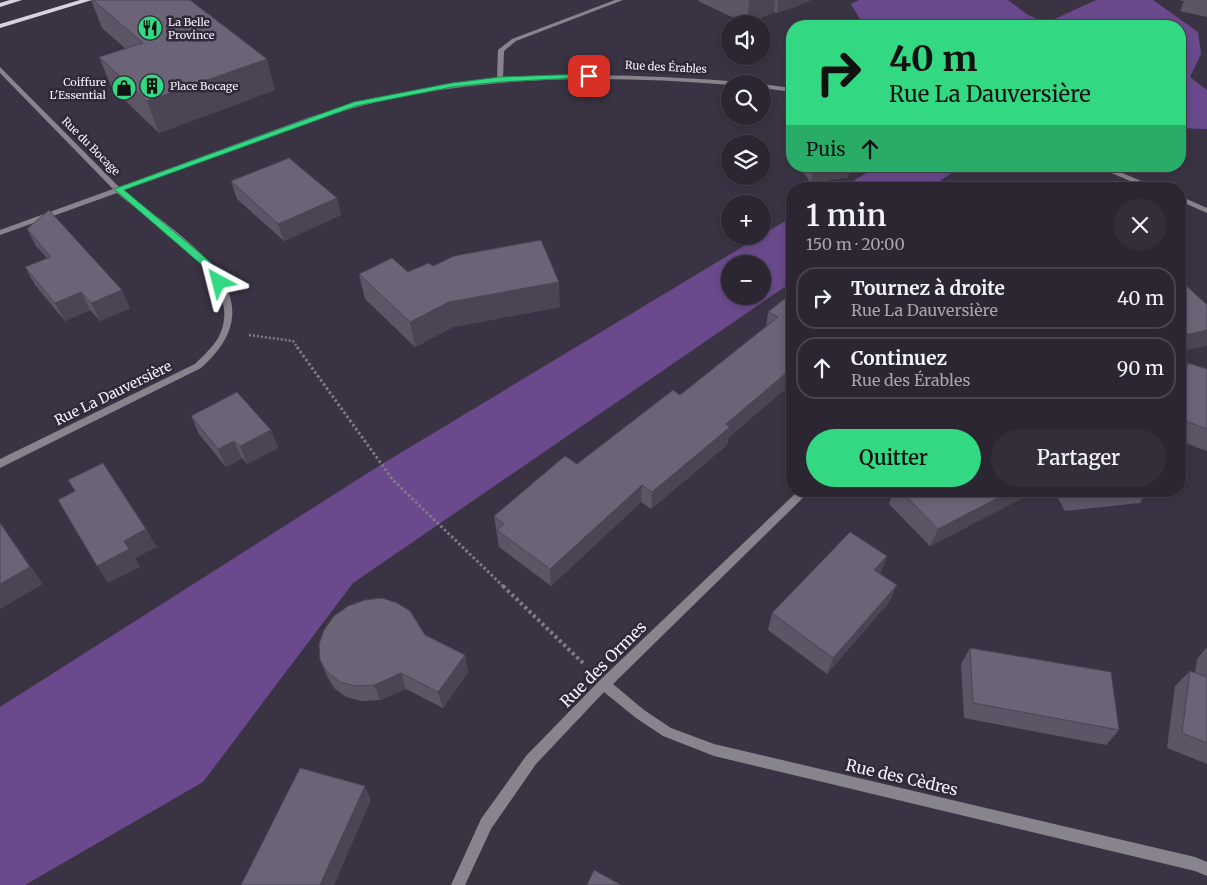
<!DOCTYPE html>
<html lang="fr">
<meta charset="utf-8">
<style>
:root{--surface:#2c2633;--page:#342e3b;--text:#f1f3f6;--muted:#a6a5ac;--line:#48434e;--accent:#33d882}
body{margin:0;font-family:Merriweather,serif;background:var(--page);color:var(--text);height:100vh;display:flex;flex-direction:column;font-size:19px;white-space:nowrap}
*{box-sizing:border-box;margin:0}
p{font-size:16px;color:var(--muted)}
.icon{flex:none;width:28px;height:28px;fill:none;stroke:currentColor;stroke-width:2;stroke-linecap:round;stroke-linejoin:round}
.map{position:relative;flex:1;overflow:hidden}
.sheet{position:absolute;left:786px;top:182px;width:400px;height:315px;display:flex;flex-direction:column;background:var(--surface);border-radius:20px;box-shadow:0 2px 8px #0003,0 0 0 1px var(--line)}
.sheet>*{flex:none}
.guide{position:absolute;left:786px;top:20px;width:400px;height:152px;border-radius:20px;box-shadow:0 2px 8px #0003,0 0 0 1px var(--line);background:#33d882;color:#111;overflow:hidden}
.controls{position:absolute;left:721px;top:15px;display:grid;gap:10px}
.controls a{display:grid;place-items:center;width:50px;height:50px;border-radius:50%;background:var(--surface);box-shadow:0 2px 8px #0003,0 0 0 1px var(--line);font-size:25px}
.pin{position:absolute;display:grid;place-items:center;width:42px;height:42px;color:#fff;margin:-21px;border-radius:10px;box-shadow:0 2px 8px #0006}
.me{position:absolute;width:55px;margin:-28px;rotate:322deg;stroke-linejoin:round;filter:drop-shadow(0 0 4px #0008)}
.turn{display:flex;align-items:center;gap:18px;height:105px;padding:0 20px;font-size:22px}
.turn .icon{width:65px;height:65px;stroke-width:2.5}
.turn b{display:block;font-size:35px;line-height:42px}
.then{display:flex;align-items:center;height:48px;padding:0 20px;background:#0003;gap:10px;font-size:19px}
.round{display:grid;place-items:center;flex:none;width:52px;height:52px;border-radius:26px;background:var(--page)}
.overview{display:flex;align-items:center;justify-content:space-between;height:85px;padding:0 20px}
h1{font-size:30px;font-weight:600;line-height:38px}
.action{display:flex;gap:10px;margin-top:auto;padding:10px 20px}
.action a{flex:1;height:58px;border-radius:30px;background:var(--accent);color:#111;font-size:20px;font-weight:600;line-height:58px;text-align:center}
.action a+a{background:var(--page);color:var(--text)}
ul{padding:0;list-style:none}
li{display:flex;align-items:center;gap:15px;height:62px;margin:0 10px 8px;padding:0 10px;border:2px solid var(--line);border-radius:20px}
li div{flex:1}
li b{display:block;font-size:19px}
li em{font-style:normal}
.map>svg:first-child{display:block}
.green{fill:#6a4a8c;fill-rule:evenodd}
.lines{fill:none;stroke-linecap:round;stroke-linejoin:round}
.path-far2{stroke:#807b89;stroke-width:2.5;stroke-dasharray:2 2;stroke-linecap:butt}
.path-far1{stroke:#807b89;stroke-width:3;stroke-dasharray:2.5 2.5;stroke-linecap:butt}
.path{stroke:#807b89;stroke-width:4;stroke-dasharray:3 3;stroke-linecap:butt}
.street{fill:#88848d;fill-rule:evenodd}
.primary{fill:#d9d2e3;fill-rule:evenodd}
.wall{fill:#5c5565}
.shaded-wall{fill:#4b4553}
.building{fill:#6b6376;stroke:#4b4553}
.route{fill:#33d882;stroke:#218c54}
.labels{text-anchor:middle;stroke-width:5;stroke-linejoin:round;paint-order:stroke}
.far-poi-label{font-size:11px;fill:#f4f0fb;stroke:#302939;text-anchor:start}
.far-street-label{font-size:11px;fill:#f4f0fb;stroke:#302939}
.street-label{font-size:14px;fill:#f4f0fb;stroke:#302939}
.near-street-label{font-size:16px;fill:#f4f0fb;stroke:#302939}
</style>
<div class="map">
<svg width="1207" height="885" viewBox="0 0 1207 885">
<rect width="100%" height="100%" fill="#3a3344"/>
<!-- green -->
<g class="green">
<path d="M859 0H1008L1028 15 1046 23 1096 0H1153L1198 32 1201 54 1190 77 1207 90V129L1180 128V26H864L851 4Z"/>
<path d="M878 166H961L929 189H840Z"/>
<path d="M792 217V282L353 583 203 782 25 885H0V707L382 464ZM730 264H762V296H730Z"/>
</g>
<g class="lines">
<!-- path-far2 -->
<path class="path-far2" d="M249 335 293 341 298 348"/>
<!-- path-far1 -->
<path class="path-far1" d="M297 347 393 480 504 587"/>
<!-- path -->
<path class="path" d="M503 586 584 664"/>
<!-- street -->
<g class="street">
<path d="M615 0H623L516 41 504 51 503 79C583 72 662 76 741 82L744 84H730V85C608 75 485 75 365 105 326 115 289 129 251 143 208 159 166 175 123 190 177 236 286 293 201 368L0 468V459L195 364C203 356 212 348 218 338 250 280 153 224 117 193L0 235V230L113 189 0 73V67L119 187 310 117 365 101 418 90 497 79 498 50 512 39Z"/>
<path d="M762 84 792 88V92L762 88Z"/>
<path d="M1095 166H1106L1160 189H1149Z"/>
<path d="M1180 196 1207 208V213L1180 201Z"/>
<path d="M798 491H810L613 684 644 710 671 728 714 744 1195 857 1207 862V876L1195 871 714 756 663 736 636 718 604 692 536 764 491 829 465 885H451L481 819 526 756 600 680Z"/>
</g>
<!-- primary -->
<g class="primary">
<path d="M10 0H22L0 7V3Z"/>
<path d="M80 0H92L0 28V24Z"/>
</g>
</g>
<!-- wall -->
<g class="wall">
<path d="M91 0H190L275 90 159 133 112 88 99 57 126 49 102 28Z"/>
<path d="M698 0H811L797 6 777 13 774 12 747 24 698 1Z"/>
<path d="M1181 0H1207V17L1180 11 1184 1H1181Z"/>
<path d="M792 132V157L787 150 790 133Z"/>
<path d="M799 166H850L848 177 811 183Z"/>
<path d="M231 181 337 198 341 215 284 241 237 199Z"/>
<path d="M27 229 130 308 100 321 90 310 65 321 35 285 25 267 47 258 36 246Z"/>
<path d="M433 266 560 307 453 327 415 347 365 299 359 274 408 272Z"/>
<path d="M1180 280 1207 305 1180 351Z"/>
<path d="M792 293V383L728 438 727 445 651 509 641 502 551 586 499 547 494 516 577 464 680 395 766 327 768 312Z"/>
<path d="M1188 363 1207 369V451L1180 441V376Z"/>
<path d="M191 416 271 430 278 448 247 464 242 458 226 467 199 434Z"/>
<path d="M894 491H1036L930 546 889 504Z"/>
<path d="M1054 491H1147L1140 503 1065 511Z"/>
<path d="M880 574 890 601 827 674 768 630 772 613Z"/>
<path d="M425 635 465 655 468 672 443 708 406 689 380 700 362 701 346 697 334 688 327 676 320 660Z"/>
<path d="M1207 647V764L1167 748 1175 686 1190 671 1195 673 1197 659Z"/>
<path d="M970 648 1119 730 1106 745 964 718 961 664Z"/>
</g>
<!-- shaded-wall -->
<g class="shaded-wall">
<path d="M749 0H775L774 12 747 24Z"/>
<path d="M778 0H811L797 6 777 13Z"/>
<path d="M267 59 275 90 159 133 147 101Z"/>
<path d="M814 166H850L848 177 811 183Z"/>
<path d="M337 198 341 215 284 241 278 224Z"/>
<path d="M559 282 560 307 453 327 415 347 410 322 449 302Z"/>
<path d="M122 290 130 308 100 321 91 303Z"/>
<path d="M81 292 90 310 65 321 55 303Z"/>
<path d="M1207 330V346L1180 351V343L1185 335Z"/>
<path d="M792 368V383L728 438 727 445 651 509 652 492 726 424Z"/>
<path d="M271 430 278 448 247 464 240 446Z"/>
<path d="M234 441 242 458 226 467 218 449Z"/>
<path d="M642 485 641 502 551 586 550 569Z"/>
<path d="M1011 491H1036L930 546 938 529Z"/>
<path d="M0 522 43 584 0 609Z"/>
<path d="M146 529 157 547 135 558 140 567 108 583 97 566 124 541Z"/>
<path d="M887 556 881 573 868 587 874 570Z"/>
<path d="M897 585 890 601 827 674 833 658Z"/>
<path d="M465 655 468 672 443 708 438 692Z"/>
<path d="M401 673 406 689 380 700 374 685Z"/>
<path d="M365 786 371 800 334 885H320Z"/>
</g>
<!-- building -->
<g class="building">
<path d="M93 0H190L267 59 147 101 99 57 143 43Z"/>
<path d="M289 158 337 198 278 224 231 181Z"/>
<path d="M49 210 122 290 91 303 81 292 55 303 25 267 51 257 27 229Z"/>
<path d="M541 240 559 282 449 302 410 322 359 274 392 258 408 272 429 263 433 266 454 256Z"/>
<path d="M1180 280 1207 305V330L1185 335 1180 330Z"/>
<path d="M792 293V368L726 424 730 427 652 492 642 485 550 569 497 530 504 524 494 516 565 456 577 464 673 390 680 395 778 317 768 312Z"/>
<path d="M1188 363 1207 369V429L1180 419V391Z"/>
<path d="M237 392 271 430 240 446 234 441 218 449 191 416Z"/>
<path d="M103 463 146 529 124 541 129 549 97 566 58 500 75 491 68 480Z"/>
<path d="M901 491H1011L938 529Z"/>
<path d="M1074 491H1095L1075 493Z"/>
<path d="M0 523 30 567 0 584Z"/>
<path d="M850 532 887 556 874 570 897 585 833 658 772 613Z"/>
<path d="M382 598 397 603 410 611 425 635 465 655 438 692 401 673 374 685 356 686 340 682 327 672 320 660 319 644 324 630 334 616 348 606 365 600Z"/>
<path d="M970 648 1111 672 1119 730 973 703Z"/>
<path d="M1190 671 1207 677V743L1182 733Z"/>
<path d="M300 768 365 786 320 885H241Z"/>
<path d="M594 870 621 885H587Z"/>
</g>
<!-- route -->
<path class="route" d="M589 74 593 76 592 77 500 82 452 87 356 106 124 190 209 261 224 282 219 285 216 284 202 265 114 189 354 102 452 83 500 77Z"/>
<!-- icons -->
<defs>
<symbol id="restaurant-disc" viewBox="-11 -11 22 22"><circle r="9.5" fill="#33d882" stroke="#302939"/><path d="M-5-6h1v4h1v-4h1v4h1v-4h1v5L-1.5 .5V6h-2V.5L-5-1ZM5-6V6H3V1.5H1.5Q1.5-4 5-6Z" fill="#111"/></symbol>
<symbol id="building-disc" viewBox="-11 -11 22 22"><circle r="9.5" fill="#33d882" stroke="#302939"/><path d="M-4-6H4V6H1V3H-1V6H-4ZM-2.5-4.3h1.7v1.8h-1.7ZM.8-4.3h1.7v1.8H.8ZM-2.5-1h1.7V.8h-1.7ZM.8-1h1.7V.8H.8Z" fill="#111"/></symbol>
<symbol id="shop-disc" viewBox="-11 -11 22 22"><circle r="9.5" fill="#33d882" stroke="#302939"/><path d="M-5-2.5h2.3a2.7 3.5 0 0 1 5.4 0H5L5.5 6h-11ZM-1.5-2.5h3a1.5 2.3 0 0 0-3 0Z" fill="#111"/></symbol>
</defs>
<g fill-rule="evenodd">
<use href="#restaurant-disc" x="136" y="14" width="28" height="28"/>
<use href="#building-disc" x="138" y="72" width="28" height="28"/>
<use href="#shop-disc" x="110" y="74" width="28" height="28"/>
</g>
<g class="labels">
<!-- far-poi labels -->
<g class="far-poi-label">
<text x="168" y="26">La Belle<tspan x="168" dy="13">Province</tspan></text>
<text x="106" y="86" text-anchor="end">Coiffure<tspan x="106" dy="13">L'Essential</tspan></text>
<text x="170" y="90">Place Bocage</text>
</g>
<!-- far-street labels -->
<g class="far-street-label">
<text transform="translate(666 67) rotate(3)" y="4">Rue des Érables</text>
<text transform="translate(91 146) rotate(45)" y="4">Rue du Bocage</text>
</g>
<!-- street labels -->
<g class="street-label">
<text transform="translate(113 393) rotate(-26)" y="5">Rue La Dauversière</text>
</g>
<!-- near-street labels -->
<g class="near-street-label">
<text transform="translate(603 664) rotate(-45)" y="6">Rue des Ormes</text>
<text transform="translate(902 777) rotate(13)" y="6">Rue des Cèdres</text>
</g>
</g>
</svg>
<div class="controls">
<a><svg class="icon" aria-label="sound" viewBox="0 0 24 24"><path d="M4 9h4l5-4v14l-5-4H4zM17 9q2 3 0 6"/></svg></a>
<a><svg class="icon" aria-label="search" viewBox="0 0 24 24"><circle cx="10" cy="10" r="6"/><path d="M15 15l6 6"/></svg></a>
<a><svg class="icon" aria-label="layers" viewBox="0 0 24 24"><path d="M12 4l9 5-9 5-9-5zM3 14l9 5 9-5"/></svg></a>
<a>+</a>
<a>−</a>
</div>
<div class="pin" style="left:589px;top:76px;background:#d93025"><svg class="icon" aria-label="arrive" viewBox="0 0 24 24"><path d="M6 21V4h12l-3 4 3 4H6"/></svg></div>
<svg class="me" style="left:219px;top:282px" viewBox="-20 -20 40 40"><path d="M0-17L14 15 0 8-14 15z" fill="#33d882" stroke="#fff" stroke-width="4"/></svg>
<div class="guide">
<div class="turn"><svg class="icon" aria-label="right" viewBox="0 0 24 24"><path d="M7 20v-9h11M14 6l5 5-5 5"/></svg><div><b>40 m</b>Rue La Dauversière</div></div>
<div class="then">Puis<svg class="icon" aria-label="ahead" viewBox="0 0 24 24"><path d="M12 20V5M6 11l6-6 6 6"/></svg></div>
</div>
<section class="sheet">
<div class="overview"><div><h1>1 min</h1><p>150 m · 20:00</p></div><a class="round"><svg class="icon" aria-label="close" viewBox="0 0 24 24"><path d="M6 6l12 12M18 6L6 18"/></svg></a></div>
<ul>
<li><svg class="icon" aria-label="right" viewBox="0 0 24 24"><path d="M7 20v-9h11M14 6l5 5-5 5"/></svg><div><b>Tournez à droite</b><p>Rue La Dauversière</p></div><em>40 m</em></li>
<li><svg class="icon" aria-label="ahead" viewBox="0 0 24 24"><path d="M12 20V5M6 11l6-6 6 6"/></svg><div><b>Continuez</b><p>Rue des Érables</p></div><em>90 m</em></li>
</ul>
<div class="action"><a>Quitter</a><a>Partager</a></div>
</section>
</div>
